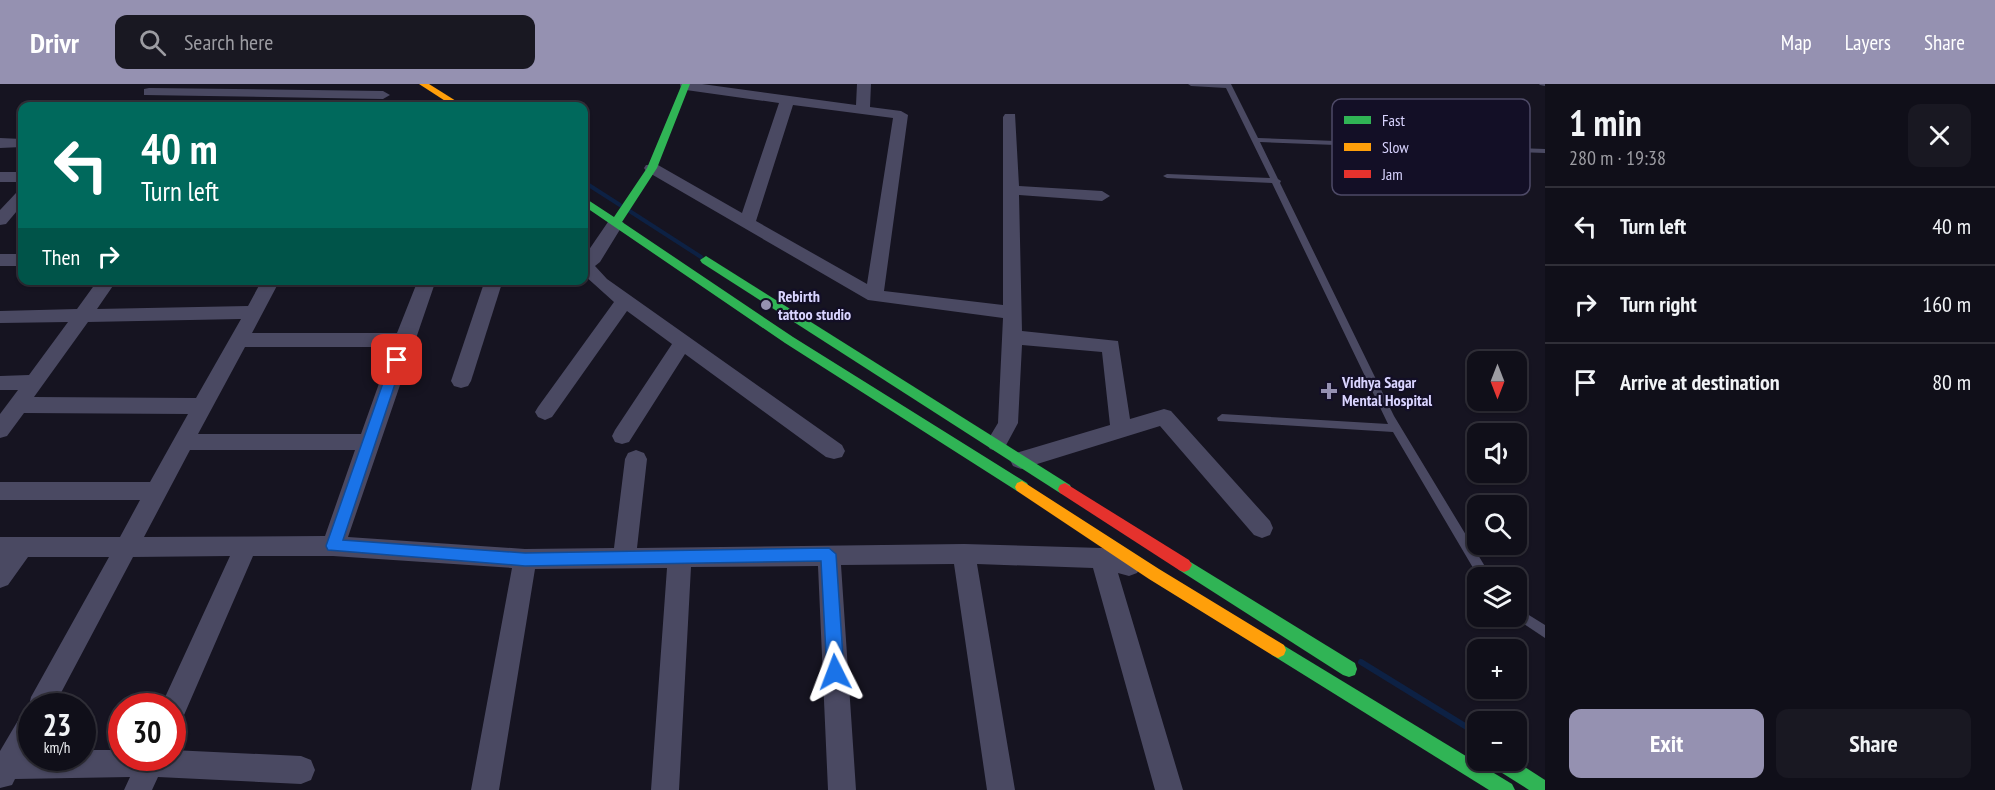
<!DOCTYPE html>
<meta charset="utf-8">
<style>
:root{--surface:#100f19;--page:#191822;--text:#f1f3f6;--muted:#9c9ca2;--line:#302f38;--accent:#9591b1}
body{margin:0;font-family:"PT Sans Narrow",sans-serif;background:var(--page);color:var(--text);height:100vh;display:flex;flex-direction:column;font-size:22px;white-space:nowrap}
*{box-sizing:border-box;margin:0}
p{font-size:20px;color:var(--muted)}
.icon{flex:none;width:33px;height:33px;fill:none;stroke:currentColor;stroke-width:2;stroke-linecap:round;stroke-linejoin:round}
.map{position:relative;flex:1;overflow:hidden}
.drawer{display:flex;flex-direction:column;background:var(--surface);width:450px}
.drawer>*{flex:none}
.banner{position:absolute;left:18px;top:18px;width:570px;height:183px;border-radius:12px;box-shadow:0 2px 4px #0004,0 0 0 2px var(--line);background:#00695c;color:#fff;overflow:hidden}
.needle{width:39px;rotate:180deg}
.buttons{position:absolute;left:1467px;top:267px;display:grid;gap:12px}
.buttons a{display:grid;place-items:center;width:60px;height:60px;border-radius:12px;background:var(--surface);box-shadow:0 2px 4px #0004,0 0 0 2px var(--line);font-size:30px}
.speed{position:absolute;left:18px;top:609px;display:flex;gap:12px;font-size:30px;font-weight:700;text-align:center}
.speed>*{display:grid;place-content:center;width:78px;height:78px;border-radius:50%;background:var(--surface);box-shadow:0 2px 4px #0004,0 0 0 2px var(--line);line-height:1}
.speed small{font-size:15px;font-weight:400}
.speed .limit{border:9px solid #d22;background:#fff;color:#111}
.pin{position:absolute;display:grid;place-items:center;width:51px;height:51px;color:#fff;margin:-26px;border-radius:12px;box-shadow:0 3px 9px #0006}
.me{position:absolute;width:66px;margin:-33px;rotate:357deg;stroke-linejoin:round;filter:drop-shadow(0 0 4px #0008)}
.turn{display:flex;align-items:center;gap:21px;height:126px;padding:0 24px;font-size:27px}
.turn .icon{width:78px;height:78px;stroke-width:2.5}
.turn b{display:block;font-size:42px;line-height:51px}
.then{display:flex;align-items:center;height:57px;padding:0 24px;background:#0003;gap:12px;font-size:22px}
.round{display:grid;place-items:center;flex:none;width:63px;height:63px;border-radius:12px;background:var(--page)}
.headline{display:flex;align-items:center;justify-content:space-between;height:102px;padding:0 24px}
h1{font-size:36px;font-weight:600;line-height:45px}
.cta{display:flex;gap:12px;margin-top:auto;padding:12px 24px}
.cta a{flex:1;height:69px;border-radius:12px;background:var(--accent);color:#fff;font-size:24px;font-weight:600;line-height:69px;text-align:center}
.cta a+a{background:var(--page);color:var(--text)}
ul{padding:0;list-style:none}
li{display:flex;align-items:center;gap:18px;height:78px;padding:0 24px;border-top:2px solid var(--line)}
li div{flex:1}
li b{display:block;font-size:22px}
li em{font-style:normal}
header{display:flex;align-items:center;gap:36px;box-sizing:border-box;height:84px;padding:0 30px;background:var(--accent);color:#fff}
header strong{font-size:28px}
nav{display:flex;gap:33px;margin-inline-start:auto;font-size:21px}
.search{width:420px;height:54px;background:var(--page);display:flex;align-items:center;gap:15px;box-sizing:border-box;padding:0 21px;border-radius:12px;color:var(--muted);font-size:22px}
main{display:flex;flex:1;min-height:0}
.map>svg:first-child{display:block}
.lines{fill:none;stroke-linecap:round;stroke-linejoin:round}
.stream-far1{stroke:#0d2144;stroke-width:4}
.stream{stroke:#0d2144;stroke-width:6}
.lane{fill:#4a4962;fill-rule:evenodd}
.street{fill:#4a4962;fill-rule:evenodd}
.fast{fill:#30b455;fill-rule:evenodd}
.slow{fill:#ff9f0a;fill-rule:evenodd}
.jam{fill:#e5322d;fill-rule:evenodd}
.route{fill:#1a73e8;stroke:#114b97;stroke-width:1.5}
.poi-dot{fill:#9591b1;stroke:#130f26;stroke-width:2}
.labels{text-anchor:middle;stroke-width:4.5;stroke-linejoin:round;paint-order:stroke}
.poi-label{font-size:16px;font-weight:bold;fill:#d9d4ff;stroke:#130f26;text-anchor:start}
.key{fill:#130f26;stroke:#4e4a67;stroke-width:1.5}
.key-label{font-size:16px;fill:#d9d4ff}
</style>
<header>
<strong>Drivr</strong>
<div class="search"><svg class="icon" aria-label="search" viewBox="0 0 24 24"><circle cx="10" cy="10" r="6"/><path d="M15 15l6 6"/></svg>Search here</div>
<nav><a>Map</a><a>Layers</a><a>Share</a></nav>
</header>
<main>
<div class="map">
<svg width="1545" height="706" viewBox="0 0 1545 706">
<rect width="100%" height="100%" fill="#161421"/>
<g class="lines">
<!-- stream-far1 -->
<g class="stream-far1">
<path d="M584 98 620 121"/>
<path d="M628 126 701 173"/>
</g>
<!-- stream -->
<path class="stream" d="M1361 578 1478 650"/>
<!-- lane -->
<g class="lane">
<path d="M1188 0H1231L1258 54 1545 65V69L1260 58 1278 95 1281 97 1280 99 1394 332 1492 494H1479L1393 348 1218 337 1217 334 1222 330 1388 340 1272 99 1167 94 1163 92 1167 90 1270 94 1226 4 1191 2Z"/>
<path d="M1539 0H1545V2L1540 1Z"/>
<path d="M1516 523 1545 541V554L1512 532H1516Z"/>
</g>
<!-- street -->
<g class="street">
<path d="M680 0H702L856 21 857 0H871L870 23 901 27 908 31 884 207 1003 221V33L1005 30H1015L1019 102 1102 107 1110 112 1102 117 1019 111 1022 247 1118 257 1130 335 1164 325 1171 327 1270 437 1273 444 1270 451 1262 454 1254 451 1160 342 1021 385 1013 382 1010 376 1013 370 1110 341 1102 268 1022 261 1018 339 1004 365 997 367 990 365 986 359 998 339 1003 234 868 216 646 87 644 84 646 81H658L742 129 779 19 686 6 681 5ZM793 21 893 34 867 200 756 137Z"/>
<path d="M149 4 383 7 390 11 383 15 144 11V5Z"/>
<path d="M0 54 22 55V63L0 64Z"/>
<rect x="0" y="88" width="22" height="10"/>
<path d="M22 107V121L6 140 0 141V126L16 109Z"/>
<path d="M616 134 624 139 600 178 595 182 607 195 842 361 845 367 842 373 834 375 826 373 685 270 629 358 622 360 615 358 612 352 615 346 672 260 627 227 552 333 545 336 538 333 535 328 538 323 614 218 584 191V173L610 135Z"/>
<rect x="0" y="170" width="22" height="12"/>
<path d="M98 196H117L97 225 248 222 262 196H280L252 249H397L418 196H436L348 453 525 465 614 464 625 375 628 369 636 366 644 369 647 375 637 464 964 460 1102 464 1137 475 1141 482 1137 489 1129 492 1118 489 1183 706H1155L1093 484 977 480 1015 706H987L954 480 841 481 856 706H828L818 482 691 483 679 706H651L667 484 535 485 499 706H471L512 484 333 472H253L181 638 172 642V622H161L230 472 133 473 54 622H32V674H82V666H122V674H172V666L301 672 311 676 315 686 311 696 301 700 158 693 152 706H124L130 693 15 695 12 701 0 704V667L23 628 28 625 31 613 109 473H28L8 501 0 504V453H120L140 416H0V398H150L188 330 24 329 7 352 0 354V330L18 306H0V292L29 291 68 238 0 239V227L77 225ZM241 235 196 314 34 313 88 238ZM245 263H392L361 350H198ZM190 366H355L325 452 144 453Z"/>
<path d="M485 196H503L471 297 468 302 461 304 454 302 451 297Z"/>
</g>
<!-- fast -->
<g class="fast">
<path d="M682 0H690L657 84 622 138 793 253 1027 399 1029 403 1027 407H1017L785 259 584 122V115L588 116 614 133 647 84Z"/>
<path d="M706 172 1070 401 1072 405 1070 409 1065 411 1060 409 702 179 700 176Z"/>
<path d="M1184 474 1355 579 1357 585 1355 591 1349 593 1343 591 1179 486 1176 481 1179 476Z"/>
<path d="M1278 558 1512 700 1515 706H1489L1272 571 1270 566 1272 561Z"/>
<path d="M1488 676H1514L1545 696V706H1529L1491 682Z"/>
</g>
<!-- slow -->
<g class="slow">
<path d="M419 0H429L464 22H453Z"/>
<path d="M1022 397 1159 485 1284 561 1286 566 1284 571 1278 574 1272 571 1149 495 1017 407 1015 403 1017 399Z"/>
</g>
<!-- jam -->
<path class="jam" d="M1065 399 1189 476 1192 481 1189 486 1184 488 1179 486 1060 409 1058 405 1060 401Z"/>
</g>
<!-- route -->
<path class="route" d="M397 272 403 276 343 456 525 469 829 464 836 470 844 588 841 594 835 596 829 594 827 588 821 477 525 482 328 466 326 462 391 276Z"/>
<!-- markers -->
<g class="poi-dot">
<circle cx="766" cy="221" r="6"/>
<path d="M1326 298h6v6h6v6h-6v6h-6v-6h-6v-6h6z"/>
</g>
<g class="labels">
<!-- poi labels -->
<g class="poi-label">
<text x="778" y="218">Rebirth<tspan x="778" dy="18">tattoo studio</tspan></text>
<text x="1342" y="304">Vidhya Sagar<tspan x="1342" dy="18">Mental Hospital</tspan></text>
</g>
</g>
<!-- legend -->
<rect x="1332" y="15" width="198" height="96" rx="9" class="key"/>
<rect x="1344" y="32" width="27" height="8" fill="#30b455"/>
<rect x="1344" y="59" width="27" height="8" fill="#ff9f0a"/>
<rect x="1344" y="86" width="27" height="8" fill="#e5322d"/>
<g class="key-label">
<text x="1382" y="42">Fast</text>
<text x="1382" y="69">Slow</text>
<text x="1382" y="96">Jam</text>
</g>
</svg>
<div class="buttons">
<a><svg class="needle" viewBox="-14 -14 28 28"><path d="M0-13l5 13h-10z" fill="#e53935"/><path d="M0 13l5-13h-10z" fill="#9c9ca2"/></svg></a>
<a><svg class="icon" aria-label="sound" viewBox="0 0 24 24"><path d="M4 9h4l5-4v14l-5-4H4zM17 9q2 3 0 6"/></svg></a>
<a><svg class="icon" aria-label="search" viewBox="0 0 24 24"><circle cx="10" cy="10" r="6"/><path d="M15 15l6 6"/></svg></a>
<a><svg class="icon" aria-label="layers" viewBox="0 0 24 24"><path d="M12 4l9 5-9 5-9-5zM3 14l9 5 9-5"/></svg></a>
<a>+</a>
<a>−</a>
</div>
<div class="speed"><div>23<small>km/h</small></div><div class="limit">30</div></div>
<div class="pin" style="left:397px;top:276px;background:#d93025"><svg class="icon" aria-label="arrive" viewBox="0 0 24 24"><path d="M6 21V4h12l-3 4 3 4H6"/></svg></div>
<svg class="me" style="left:835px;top:588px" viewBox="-20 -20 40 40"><path d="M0-17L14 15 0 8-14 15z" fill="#1a73e8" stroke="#fff" stroke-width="4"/></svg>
<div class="banner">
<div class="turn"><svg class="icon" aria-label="left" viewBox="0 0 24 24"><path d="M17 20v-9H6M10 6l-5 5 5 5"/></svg><div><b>40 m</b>Turn left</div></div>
<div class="then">Then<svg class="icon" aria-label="right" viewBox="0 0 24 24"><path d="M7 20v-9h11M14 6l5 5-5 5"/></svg></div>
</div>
</div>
<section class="drawer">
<div class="headline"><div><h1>1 min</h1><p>280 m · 19:38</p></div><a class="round"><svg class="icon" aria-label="close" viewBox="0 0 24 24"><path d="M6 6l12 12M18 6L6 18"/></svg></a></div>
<ul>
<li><svg class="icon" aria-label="left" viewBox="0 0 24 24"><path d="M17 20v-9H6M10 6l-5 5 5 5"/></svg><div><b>Turn left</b></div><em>40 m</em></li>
<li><svg class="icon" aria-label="right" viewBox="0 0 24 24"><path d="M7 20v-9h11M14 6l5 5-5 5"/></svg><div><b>Turn right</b></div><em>160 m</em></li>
<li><svg class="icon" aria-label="arrive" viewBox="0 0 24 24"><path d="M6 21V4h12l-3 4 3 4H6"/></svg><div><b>Arrive at destination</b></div><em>80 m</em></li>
</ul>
<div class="cta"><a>Exit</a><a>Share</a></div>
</section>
</main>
